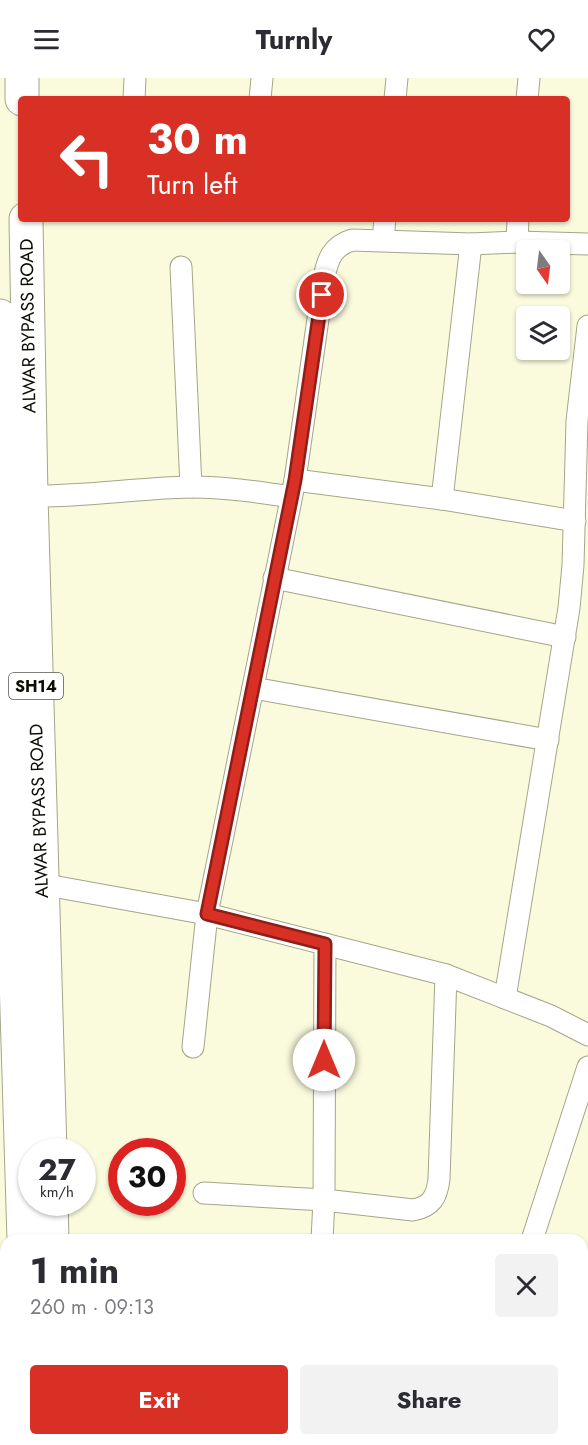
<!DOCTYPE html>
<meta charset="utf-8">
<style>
:root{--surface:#fff;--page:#f2f2f3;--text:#2b2b33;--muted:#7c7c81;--accent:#d93025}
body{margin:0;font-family:Jost,sans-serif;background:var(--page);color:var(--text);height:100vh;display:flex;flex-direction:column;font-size:22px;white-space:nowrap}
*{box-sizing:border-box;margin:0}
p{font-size:20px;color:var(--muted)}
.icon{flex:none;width:33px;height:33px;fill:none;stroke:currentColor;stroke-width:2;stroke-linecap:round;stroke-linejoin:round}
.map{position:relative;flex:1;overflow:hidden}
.side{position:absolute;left:0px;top:1156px;width:588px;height:212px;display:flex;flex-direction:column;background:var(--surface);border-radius:18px 18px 0 0;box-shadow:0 2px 4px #0004}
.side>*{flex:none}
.top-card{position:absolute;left:18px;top:18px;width:552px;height:126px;border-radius:6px;box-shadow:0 2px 4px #0004;background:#d93025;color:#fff;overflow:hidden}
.needle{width:39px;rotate:166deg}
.controls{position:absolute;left:516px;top:162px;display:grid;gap:12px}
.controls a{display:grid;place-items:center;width:54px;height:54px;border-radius:6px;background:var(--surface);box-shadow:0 2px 4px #0004;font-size:30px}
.speed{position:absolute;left:18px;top:1060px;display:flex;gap:12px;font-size:30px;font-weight:700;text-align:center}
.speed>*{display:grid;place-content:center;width:78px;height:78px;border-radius:50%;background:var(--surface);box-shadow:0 2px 4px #0004;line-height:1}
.speed small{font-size:15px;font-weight:400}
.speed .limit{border:9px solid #d22;background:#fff;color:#111}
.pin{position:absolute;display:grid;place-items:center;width:51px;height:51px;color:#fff;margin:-26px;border:3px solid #fff;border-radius:50%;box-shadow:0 2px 6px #0007}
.me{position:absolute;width:66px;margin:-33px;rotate:0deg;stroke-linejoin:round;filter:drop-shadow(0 0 4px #0008)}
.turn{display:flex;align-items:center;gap:21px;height:126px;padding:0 30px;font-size:27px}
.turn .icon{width:78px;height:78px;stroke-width:2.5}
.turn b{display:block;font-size:42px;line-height:51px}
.round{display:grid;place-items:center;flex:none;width:63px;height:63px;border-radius:6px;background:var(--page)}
.summary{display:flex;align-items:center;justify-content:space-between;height:102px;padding:0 30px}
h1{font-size:36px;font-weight:700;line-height:45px}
.action{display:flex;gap:12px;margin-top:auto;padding:12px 30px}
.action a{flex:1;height:69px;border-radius:6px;background:var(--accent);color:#fff;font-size:24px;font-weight:700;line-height:69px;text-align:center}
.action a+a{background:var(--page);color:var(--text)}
header{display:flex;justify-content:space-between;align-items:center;height:78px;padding:0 30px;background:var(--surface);font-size:27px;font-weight:700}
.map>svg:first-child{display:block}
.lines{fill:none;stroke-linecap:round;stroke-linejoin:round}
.minor-casing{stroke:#a5a58a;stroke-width:23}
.primary-casing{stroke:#a5a58a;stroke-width:35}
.minor{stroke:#fff;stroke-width:21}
.primary{stroke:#fff;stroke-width:33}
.route-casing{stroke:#8d1f18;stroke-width:15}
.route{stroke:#d93025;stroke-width:10}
.labels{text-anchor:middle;stroke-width:4.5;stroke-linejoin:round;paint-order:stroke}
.shield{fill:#fff;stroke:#575651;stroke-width:1.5}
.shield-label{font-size:16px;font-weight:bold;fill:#0f0e06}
.street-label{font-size:18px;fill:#0f0e06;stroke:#fff}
</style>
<header><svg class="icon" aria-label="menu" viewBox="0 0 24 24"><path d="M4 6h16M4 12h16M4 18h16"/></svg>Turnly<svg class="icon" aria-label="heart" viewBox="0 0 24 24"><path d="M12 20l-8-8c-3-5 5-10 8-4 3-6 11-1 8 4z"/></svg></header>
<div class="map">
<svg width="588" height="1367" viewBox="0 0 588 1367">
<rect width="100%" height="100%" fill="#fafadd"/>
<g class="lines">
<defs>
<g id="minor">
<path d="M134 21 135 0"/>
<path d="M260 21 262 0"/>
<path d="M395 21 397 0"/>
<path d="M527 21 529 0"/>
<path d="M383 162 385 141"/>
<path d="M517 164 518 141"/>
<path d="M181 189 191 409"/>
<path d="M295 402 442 421 575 443"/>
<path d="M31 418C84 419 137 410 191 409 225 409 258 414 291 419"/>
<path d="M442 421 471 166"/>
<path d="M274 500 565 559"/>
<path d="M253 610 548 662"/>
<path d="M41 806 207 836 446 897 551 938 588 957"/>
<path d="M505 920 569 530 573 487 577 343 588 248"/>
<path d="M193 969 207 836 295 402 324 199C328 180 333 168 352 162L471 166 517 164 588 166"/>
<path d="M204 1115 324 1122 413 1132C431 1129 437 1119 439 1101L446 897"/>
<path d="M322 1162 324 1122 325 866"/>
<path d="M532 1162 588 989"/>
<path d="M582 1357 588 1341"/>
<path d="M259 1362V1367"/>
<path d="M517 1362 531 1367"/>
<path d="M461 1367 463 1362"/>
</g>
<g id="primary">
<path d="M22 0V21"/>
<path d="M26 141 31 418 50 1074"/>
<path d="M0 238 13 801 24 1162"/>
<path d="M51 1125 52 1162"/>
<path d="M29 1362V1367"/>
<path d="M56 1362V1367"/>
</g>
</defs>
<!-- minor casing -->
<use href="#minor" class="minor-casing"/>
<!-- primary casing -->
<use href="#primary" class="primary-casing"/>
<!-- minor -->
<use href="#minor" class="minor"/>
<!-- primary -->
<use href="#primary" class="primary"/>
</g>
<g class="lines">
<defs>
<path id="route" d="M322 217 295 402 207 836 325 866 324 982"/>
</defs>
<!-- route casing -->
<use href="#route" class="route-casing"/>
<!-- route -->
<use href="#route" class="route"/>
</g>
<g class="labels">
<!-- shield labels -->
<rect class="shield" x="9" y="595" width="54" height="26" rx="4.5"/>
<g class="shield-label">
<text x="36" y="614">SH14</text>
</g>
<!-- street labels -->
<g class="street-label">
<text transform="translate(28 248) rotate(-91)" y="6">ALWAR BYPASS ROAD</text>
<text transform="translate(39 733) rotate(-92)" y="6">ALWAR BYPASS ROAD</text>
</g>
</g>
</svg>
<div class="controls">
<a><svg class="needle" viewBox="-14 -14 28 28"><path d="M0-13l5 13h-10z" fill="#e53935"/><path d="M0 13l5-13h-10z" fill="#7c7c81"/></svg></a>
<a><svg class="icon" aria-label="layers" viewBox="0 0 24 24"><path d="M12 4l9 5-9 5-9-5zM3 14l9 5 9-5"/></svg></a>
</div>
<div class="speed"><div>27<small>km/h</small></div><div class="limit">30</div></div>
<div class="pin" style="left:322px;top:217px;background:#d93025"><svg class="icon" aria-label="arrive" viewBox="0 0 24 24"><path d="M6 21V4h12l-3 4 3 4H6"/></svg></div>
<svg class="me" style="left:324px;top:982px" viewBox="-20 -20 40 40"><circle r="19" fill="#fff"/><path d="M0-13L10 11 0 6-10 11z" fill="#d93025"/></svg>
<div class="top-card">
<div class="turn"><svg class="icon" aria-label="left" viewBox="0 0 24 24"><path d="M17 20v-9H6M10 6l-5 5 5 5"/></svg><div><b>30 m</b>Turn left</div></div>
</div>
<section class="side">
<div class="summary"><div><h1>1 min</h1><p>260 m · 09:13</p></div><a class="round"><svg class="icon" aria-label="close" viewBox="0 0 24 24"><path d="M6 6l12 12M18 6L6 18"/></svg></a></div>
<div class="action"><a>Exit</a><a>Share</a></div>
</section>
</div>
